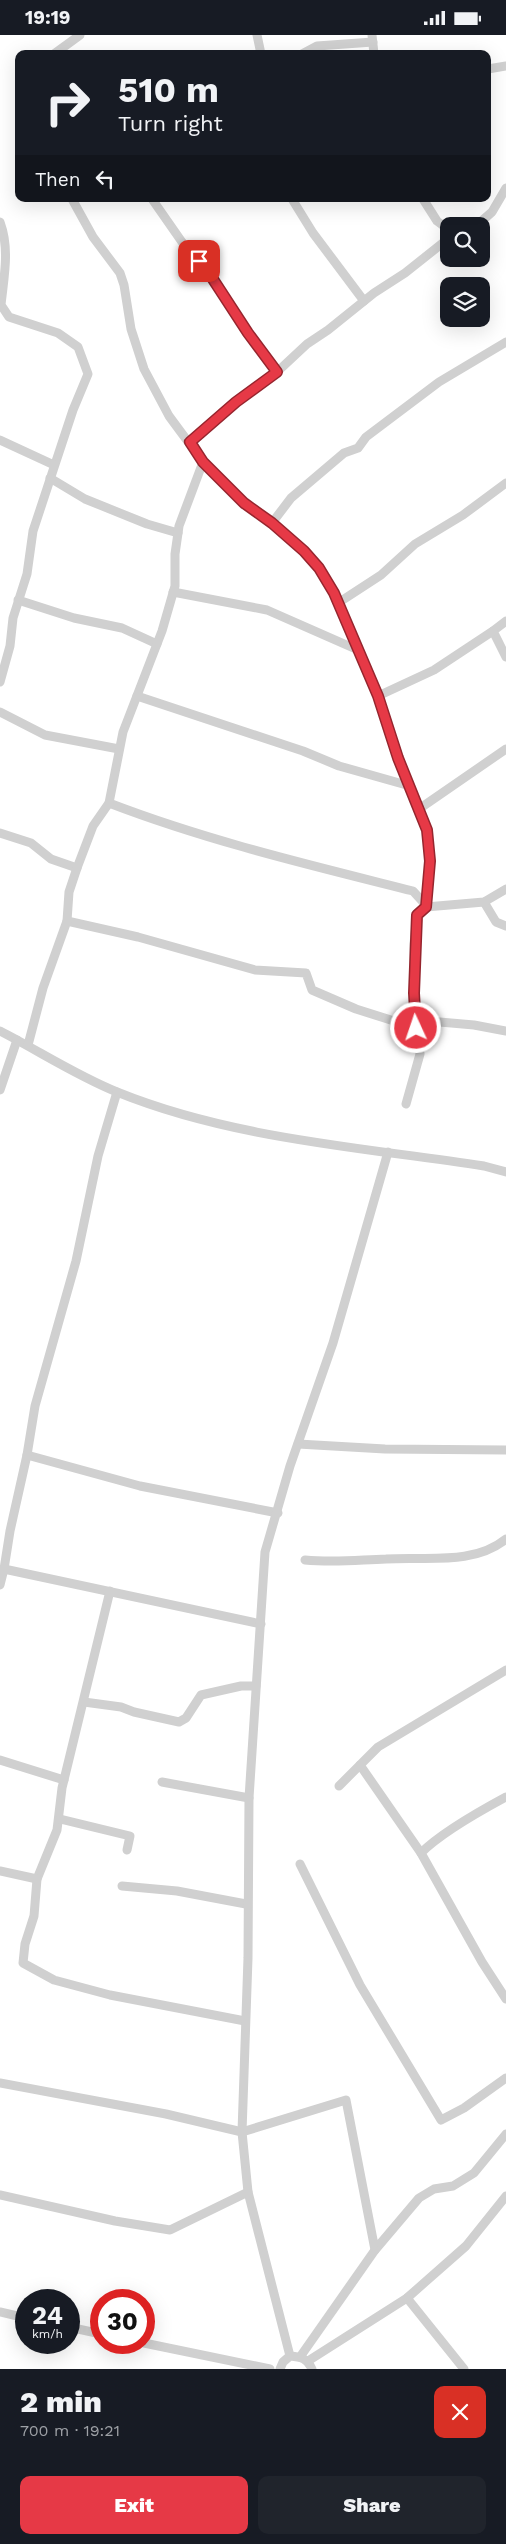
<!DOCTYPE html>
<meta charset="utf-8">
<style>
:root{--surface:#171b24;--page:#20242c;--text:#f1f3f6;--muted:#9ea1a6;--accent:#e63946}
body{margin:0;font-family:"Work Sans",sans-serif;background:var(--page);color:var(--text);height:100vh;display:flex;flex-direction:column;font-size:19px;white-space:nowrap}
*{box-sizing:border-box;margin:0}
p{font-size:16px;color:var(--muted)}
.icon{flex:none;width:28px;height:28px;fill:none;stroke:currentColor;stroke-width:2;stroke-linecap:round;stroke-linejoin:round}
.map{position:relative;height:2334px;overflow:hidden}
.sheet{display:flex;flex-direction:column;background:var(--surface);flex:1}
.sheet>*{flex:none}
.hud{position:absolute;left:15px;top:15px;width:476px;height:152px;border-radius:10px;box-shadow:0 5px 20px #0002;background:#171b24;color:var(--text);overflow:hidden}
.controls{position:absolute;left:440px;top:182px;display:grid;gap:10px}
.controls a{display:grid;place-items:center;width:50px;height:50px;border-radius:10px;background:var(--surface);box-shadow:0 5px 20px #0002;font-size:25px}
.speed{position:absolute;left:15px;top:2254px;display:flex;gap:10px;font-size:25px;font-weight:700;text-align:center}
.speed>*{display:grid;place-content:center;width:65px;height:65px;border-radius:50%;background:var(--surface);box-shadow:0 5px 20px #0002;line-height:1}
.speed small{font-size:12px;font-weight:400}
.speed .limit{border:8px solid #d22;background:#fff;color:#111}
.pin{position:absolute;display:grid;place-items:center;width:42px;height:42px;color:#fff;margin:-21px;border-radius:10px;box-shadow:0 2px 8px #0006}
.me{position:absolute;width:55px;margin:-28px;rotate:357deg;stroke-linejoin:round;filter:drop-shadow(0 0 4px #0008)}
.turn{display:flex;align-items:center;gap:18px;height:105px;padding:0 20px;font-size:22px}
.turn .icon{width:65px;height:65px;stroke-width:2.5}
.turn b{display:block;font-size:35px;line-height:42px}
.then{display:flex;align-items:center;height:48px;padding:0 20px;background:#0003;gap:10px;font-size:19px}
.round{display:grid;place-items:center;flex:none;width:52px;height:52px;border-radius:10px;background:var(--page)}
.overview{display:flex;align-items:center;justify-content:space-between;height:85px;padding:0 20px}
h1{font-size:30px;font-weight:800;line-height:38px}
.cta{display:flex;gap:10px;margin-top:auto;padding:10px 20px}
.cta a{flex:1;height:58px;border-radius:10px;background:var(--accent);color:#fff;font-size:20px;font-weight:800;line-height:58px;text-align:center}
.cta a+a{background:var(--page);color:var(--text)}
.status{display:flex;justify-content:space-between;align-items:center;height:35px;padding:0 25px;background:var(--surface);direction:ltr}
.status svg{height:14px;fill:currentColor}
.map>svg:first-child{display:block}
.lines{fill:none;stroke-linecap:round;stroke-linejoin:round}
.street{stroke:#d0d0d0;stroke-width:9}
.route-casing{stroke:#96252e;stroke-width:12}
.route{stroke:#e63946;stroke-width:9}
</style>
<div class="status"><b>19:19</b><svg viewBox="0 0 49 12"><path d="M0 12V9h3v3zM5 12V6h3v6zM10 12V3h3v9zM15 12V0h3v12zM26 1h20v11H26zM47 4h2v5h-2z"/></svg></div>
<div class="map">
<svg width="506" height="2334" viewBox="0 0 506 2334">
<rect width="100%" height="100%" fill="#fff"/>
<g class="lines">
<!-- street -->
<g class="street">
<path d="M257 0 261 19"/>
<path d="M372 0 374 19"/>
<path d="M54 19 80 0"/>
<path d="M302 19 317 11 373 7"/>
<path d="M488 34 506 31"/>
<path d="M72 164 93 202 120 238 124 250 131 294 144 334 169 381 203 427 244 469 272 488 304 515 319 533 334 558 378 661 398 723 427 795 430 826 426 872"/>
<path d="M152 164 182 207 207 235 248 298 277 337"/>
<path d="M292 164 313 198 364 266"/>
<path d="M423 164 437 186 449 195"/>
<path d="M0 187C10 214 4 241 1 270L9 282 58 298 78 312 88 339 73 375 33 496 27 539 13 583 10 611 0 647"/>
<path d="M476 191 492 177 506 153"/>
<path d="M0 405 54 430"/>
<path d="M190 407 236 367 277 337 307 309 328 295 374 258 405 238 444 207 449 200"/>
<path d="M50 443 85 464 147 489 178 498"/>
<path d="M272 488 291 463 344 418 358 413 366 402 439 347 506 307"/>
<path d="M173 557 267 575 358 615"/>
<path d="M18 565 74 583 122 593 157 609"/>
<path d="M338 568 381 540 415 509 463 480 506 448"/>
<path d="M506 586 493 596 506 622"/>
<path d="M137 661 303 716 339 731 410 751"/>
<path d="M378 661 434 635 493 596"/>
<path d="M0 677 45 700 119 714"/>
<path d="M109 768C208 806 310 830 413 856L423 867 425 872 417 880 414 909V958L420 1019 406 1069"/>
<path d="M419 774 506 714"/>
<path d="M0 798 31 808 51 824 77 833"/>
<path d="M484 867 496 887 506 891"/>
<path d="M422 876 426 872 484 867 506 854"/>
<path d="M67 886 138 902 255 935 306 938 312 955 356 974 416 993"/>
<path d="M417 985 474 990 506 996"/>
<path d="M0 996C39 1016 77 1041 117 1057 233 1104 361 1112 484 1131L506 1137"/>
<path d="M28 1010 43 953 67 886 69 857 77 833 93 791 109 768 123 697 162 596 175 551V519L179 491 203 427"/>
<path d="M0 1055 17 1005"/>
<path d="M298 1409 385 1414 506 1415"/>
<path d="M27 1420 140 1451 278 1478"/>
<path d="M305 1525C335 1528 357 1525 386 1524 425 1521 473 1531 506 1504"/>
<path d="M4 1534 10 1496 27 1420 35 1371 76 1226 98 1121 117 1057"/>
<path d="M0 1550 4 1534 261 1589"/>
<path d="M110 1556 62 1753 57 1795 37 1844 34 1881 25 1909 23 1928 54 1945 110 1960 245 1986"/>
<path d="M84 1667 121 1672 134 1677 179 1687 186 1683 201 1660 241 1651H256"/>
<path d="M0 1725 64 1745"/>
<path d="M360 1730 421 1818"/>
<path d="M162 1747 249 1763"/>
<path d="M339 1751 378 1712 506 1635"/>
<path d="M506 1762C480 1776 441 1798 421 1818L482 1927 506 1964"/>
<path d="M60 1784 130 1801 127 1815"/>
<path d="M300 1829 360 1950 441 2085 464 2073 506 2043"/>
<path d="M0 1836 37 1844"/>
<path d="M122 1851 177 1856 246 1869"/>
<path d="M0 2048 166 2079 242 2097 346 2065 375 2215 419 2163 434 2154 453 2151 474 2138 506 2099"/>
<path d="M0 2160 115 2186 170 2195 248 2157"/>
<path d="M407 2263 464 2334"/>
<path d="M0 2277 26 2283"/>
<path d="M69 2292 101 2299"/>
<path d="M144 2308 270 2334"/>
<path d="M290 2321 248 2157 242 2097 248 1923 249 1763 265 1517 290 1431 333 1308 388 1117"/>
<path d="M300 2322 375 2215"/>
<path d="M308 2326 407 2263 466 2211 506 2161"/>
<path d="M280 2334 283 2327 290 2321C301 2322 307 2323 312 2334"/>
</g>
</g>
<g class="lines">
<defs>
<path id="route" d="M199 226 207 235 248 298 277 337 236 367 190 407 203 427 244 468 272 488 304 516 319 533 334 558 378 661 398 723 427 795 430 826 426 872 417 880 414 958 416 993"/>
</defs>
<!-- route casing -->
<use href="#route" class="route-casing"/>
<!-- route -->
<use href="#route" class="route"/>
</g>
</svg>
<div class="controls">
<a><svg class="icon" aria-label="search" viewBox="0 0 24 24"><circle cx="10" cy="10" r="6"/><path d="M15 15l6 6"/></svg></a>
<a><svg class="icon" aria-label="layers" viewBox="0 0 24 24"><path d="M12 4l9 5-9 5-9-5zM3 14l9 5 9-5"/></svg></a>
</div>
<div class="speed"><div>24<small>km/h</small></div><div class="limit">30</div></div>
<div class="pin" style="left:199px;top:226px;background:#d93025"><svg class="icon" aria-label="arrive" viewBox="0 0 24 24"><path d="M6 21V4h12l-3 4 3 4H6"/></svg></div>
<svg class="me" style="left:416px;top:993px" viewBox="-20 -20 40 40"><circle r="17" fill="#e63946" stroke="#fff" stroke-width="3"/><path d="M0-11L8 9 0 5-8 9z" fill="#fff"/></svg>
<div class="hud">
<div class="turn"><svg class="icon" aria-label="right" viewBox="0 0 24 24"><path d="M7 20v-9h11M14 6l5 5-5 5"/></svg><div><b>510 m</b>Turn right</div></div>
<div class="then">Then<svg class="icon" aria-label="left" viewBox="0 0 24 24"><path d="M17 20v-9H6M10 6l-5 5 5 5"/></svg></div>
</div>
</div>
<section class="sheet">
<div class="overview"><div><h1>2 min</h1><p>700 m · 19:21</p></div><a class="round" style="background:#d93025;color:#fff"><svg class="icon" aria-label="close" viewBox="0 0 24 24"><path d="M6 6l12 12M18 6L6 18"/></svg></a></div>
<div class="cta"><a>Exit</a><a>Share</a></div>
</section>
